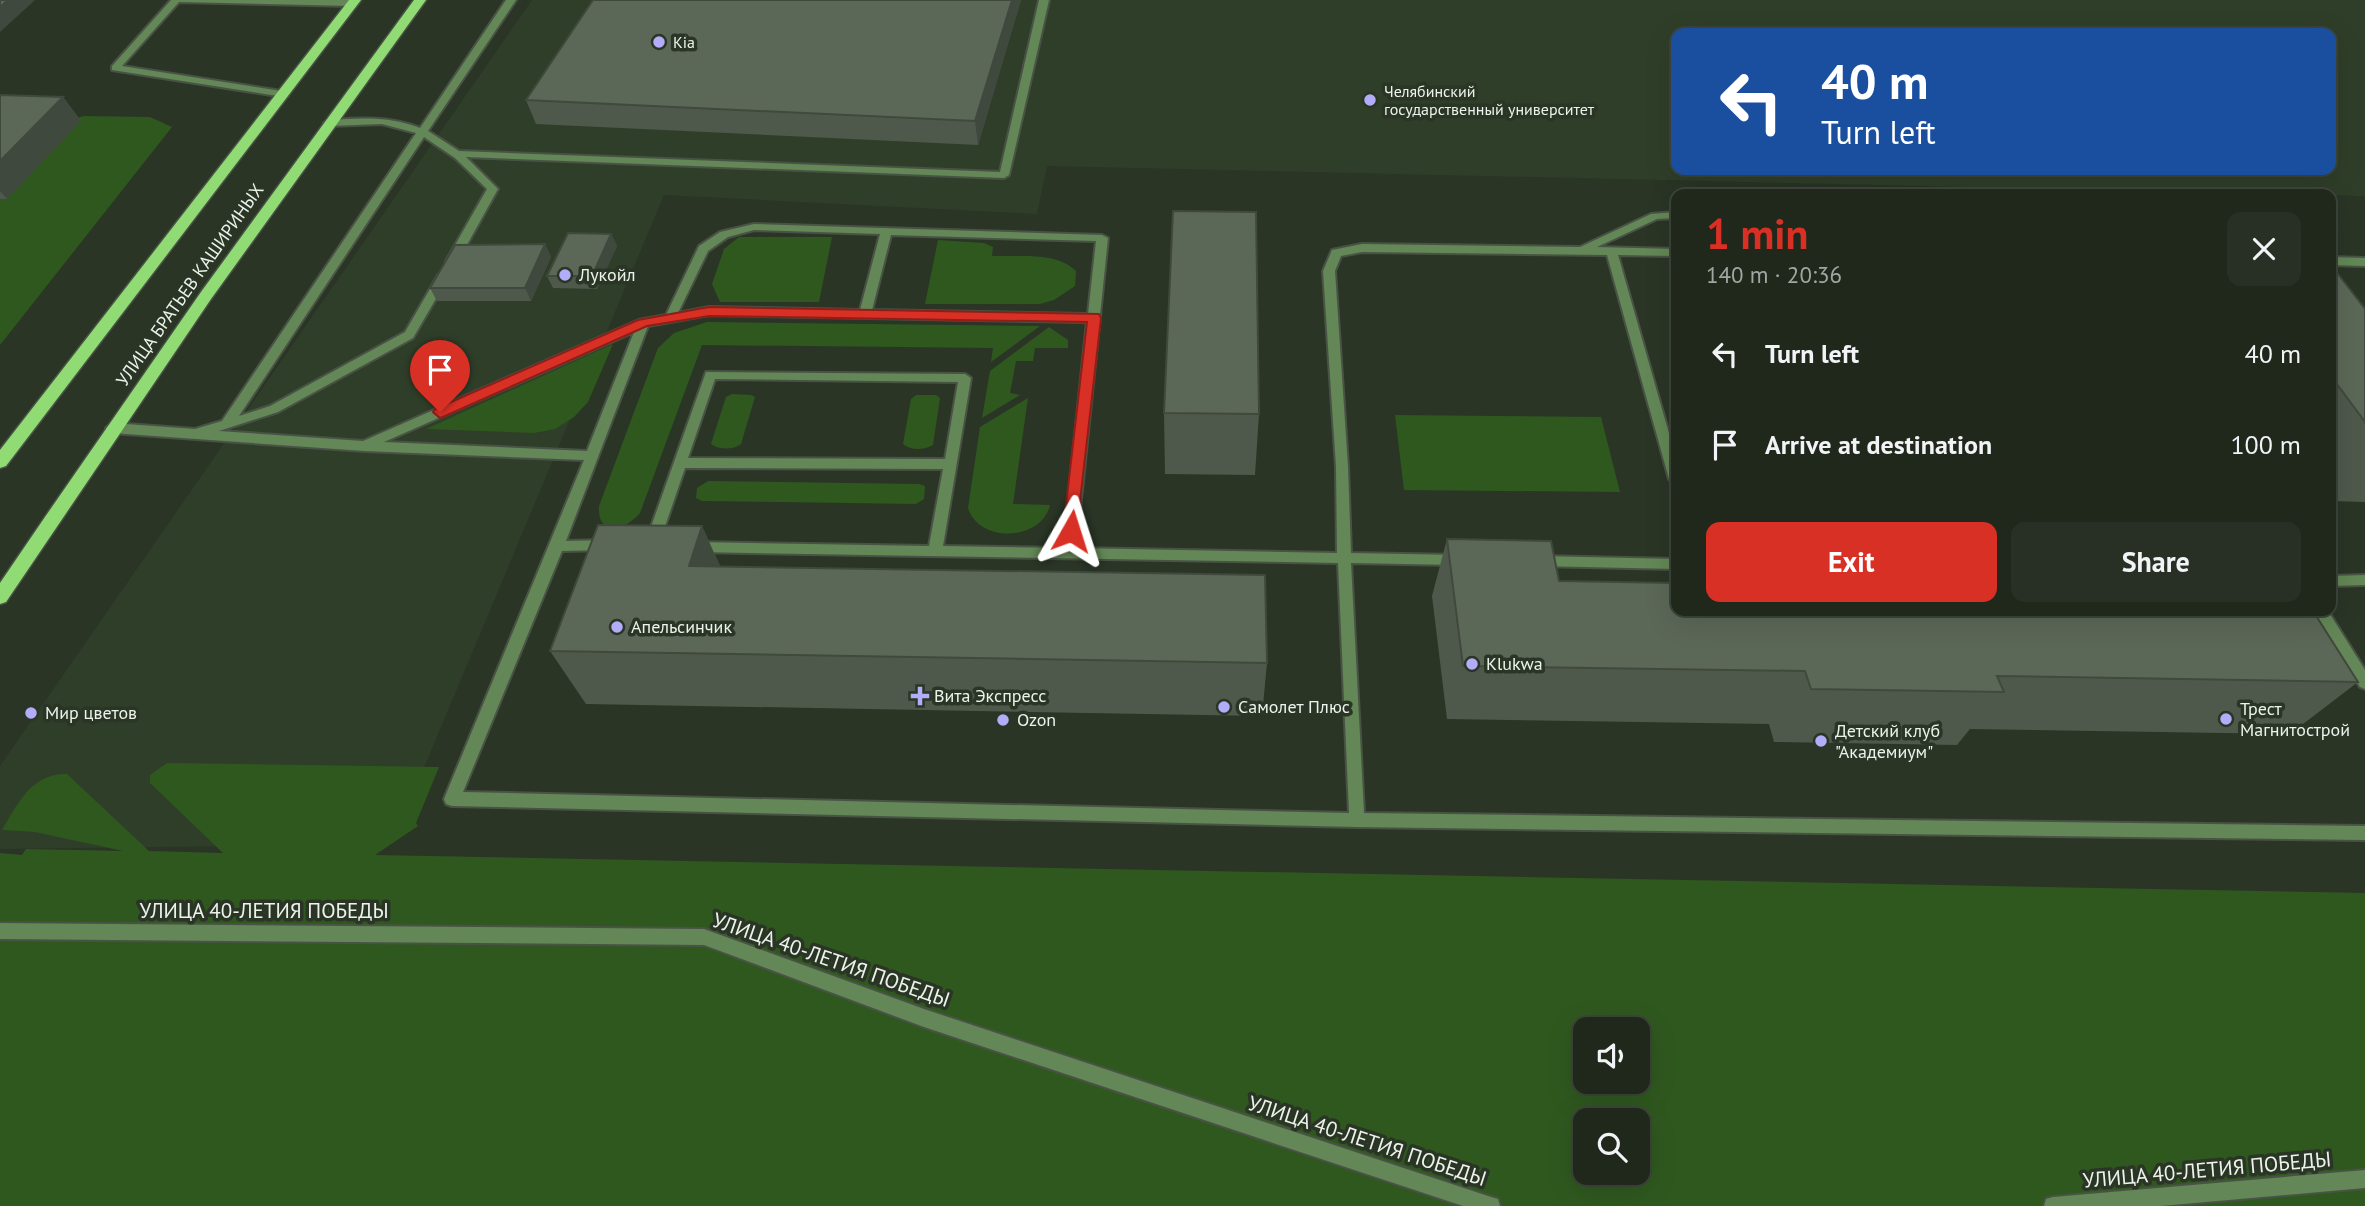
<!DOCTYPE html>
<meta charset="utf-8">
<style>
:root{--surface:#20281c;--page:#283025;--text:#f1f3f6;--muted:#a2a6a3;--line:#3d443b;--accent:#d93025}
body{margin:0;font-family:"PT Sans",sans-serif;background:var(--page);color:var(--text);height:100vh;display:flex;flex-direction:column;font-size:26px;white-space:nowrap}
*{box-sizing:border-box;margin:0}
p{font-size:23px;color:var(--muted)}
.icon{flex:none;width:38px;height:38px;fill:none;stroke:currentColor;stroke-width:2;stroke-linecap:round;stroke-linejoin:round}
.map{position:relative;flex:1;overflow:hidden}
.panel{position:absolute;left:1671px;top:189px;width:665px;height:427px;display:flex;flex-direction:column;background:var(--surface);border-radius:14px;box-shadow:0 7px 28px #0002,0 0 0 2px var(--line)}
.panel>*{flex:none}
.hud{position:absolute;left:1671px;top:28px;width:665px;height:147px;border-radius:14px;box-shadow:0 7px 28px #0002,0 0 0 2px var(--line);background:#1a4fa0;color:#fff;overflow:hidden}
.controls{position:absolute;left:1573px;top:1017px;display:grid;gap:14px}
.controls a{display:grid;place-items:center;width:77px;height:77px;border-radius:14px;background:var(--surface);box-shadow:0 7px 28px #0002,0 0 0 2px var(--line);font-size:35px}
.pin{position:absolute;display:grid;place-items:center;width:60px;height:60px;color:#fff;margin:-72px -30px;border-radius:50% 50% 50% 0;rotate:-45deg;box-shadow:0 0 7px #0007}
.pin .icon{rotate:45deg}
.me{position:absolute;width:77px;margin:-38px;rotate:6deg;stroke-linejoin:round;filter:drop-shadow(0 0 5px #0008)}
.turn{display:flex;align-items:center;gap:24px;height:147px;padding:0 35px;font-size:32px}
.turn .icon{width:91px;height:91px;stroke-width:2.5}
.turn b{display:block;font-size:49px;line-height:60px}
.round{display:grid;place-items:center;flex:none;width:74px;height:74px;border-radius:14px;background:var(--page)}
.head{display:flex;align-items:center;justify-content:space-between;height:119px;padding:0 35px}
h1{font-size:42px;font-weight:700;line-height:52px;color:var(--accent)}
.cta{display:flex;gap:14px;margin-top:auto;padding:14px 35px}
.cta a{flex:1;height:80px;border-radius:14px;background:var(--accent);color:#fff;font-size:28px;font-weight:700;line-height:80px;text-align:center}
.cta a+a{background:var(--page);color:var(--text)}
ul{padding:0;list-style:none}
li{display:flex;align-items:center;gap:21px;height:91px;padding:0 35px}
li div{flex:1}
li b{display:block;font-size:26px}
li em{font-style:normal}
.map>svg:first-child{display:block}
.built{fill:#2f3e29;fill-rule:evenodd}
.green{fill:#2f581f;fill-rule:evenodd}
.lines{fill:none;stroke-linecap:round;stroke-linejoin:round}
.service-casing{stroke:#495345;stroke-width:4}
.pedestrian-casing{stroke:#495345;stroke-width:4}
.primary-casing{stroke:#495345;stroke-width:3}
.service{fill:#638756;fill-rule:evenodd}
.pedestrian{fill:#638756;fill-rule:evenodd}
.primary{fill:#91db75;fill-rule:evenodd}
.wall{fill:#4f594b}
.shaded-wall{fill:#40493d}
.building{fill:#5c6857;stroke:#40493d;stroke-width:2}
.route{fill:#d93025;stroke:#8d1f18;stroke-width:2}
.poi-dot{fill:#b3acf9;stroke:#2a3526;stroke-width:2.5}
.labels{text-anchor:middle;stroke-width:7;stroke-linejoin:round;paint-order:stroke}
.far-poi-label{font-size:16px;fill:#ecf3ea;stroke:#2a3526;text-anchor:start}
.poi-label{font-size:18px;fill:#ecf3ea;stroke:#2a3526;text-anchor:start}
.street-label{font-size:18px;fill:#ecf3ea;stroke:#2a3526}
.near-street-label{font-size:21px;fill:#ecf3ea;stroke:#2a3526}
</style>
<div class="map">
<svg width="2365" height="1206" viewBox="0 0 2365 1206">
<rect width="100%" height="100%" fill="#2a3526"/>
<!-- built -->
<path class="built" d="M532 0H2365V196L1047 166 1037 214 664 195 392 844 0 849V766ZM1676 33H2331V170H1676Z"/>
<!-- green -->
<g class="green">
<path d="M83 116 150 117 172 127 0 345V181L50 129Z"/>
<path d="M739 237H832L819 302H720L712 284 724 249Z"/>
<path d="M938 240 984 243 993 247 992 256C1017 257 1057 251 1076 271L1075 286 1054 300 1040 304H925Z"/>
<path d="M707 322 1040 326 991 362 993 348 702 345 640 513C626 530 597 538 599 506L658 348 674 333Z"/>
<path d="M1049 327 1068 340V348H1035L1033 361H1016L1010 393 1020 395 982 418 990 371Z"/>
<path d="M613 344 588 402 574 417 555 429 534 433 426 429Z"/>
<path d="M732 394 751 395 755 397 741 444C733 450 719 450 711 444L726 397Z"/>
<path d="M916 395H936L940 398 933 445C924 450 911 451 903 444L911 399Z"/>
<path d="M1028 398 1013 504 1050 505C1042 541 979 544 968 508L980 427Z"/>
<path d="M1395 415 1601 417 1620 492 1404 490Z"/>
<path d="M708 481 919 484 925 486 924 499 916 504 702 501 696 498 697 488Z"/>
<path d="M167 763 439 767 416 823 418 826 375 855 2365 893V1206H0V853L22 855 26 849 123 851 35 832 2 830C18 803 32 773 67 774L149 851 223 853 150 783V775ZM1586 1029H1638V1082H1586ZM1586 1120H1638V1172H1586Z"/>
</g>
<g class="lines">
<defs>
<g id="service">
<path d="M171 0H353L358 3 353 6 179 2 122 66 288 92V96L284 97 112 70V66Z"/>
<path d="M506 0H516L428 131 459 151 1000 172 1039 0H1049L1009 175 1004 178 466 157 498 189 458 261 452 265 446 261 487 189 455 158 424 137 239 416 270 406 405 332 438 275H446L448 278 413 338 278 412 219 431 363 441 639 320 666 315 699 246 720 232 754 224 1102 235 1108 238 1076 548 1337 553 1336 467 1323 271 1332 250 1362 244 1580 247 1651 214 1676 212V218L1657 219 1597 247 1676 249V256L1618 255 1676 458V484L1669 479 1607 255 1362 252 1341 256 1335 271 1348 467 1351 553 1458 555 1465 560 1458 565 1351 563 1364 813 2365 826V840L1357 827 452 806 446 804 444 799 584 460 364 451 112 433 106 428 112 423 195 429 222 421 416 133 382 124 329 126 324 123 329 120C361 118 390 116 420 128ZM754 230 880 234 860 310 709 307 678 313 708 251 728 237ZM891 235 1096 241 1088 314 872 310ZM709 315 1087 322 1063 548 943 546 971 378 965 374 706 372 646 541 653 546 660 541 685 468 943 469 929 546 695 542 688 547 695 552 1338 563 1349 813 463 792 562 551 608 550 615 545 608 540 566 541 648 326ZM634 332 587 451 384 442ZM715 379 958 382 945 459 688 458Z"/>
<path d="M2331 257 2365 258V266L2331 265Z"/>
<path d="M1538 556 1676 559V569L1538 566 1531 561Z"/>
<path d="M2365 575V585L2331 586V576Z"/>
<path d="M2314 611H2328L2365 670V689L2360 687Z"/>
</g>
<g id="pedestrian">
<path d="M0 923 704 929 924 1009 1491 1197 1498 1199 1500 1206H1463L924 1027 704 945 0 939Z"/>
<path d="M2365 1170V1188L2161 1206H2044L2046 1199 2053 1197Z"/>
</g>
<g id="primary">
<path d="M349 0H361L6 466 0 468V450Z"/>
<path d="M414 0H426L211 299 6 602 0 604V583L45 517 201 292Z"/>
</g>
</defs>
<!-- service casing -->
<use href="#service" class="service-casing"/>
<!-- pedestrian casing -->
<use href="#pedestrian" class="pedestrian-casing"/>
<!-- primary casing -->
<use href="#primary" class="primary-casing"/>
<!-- service -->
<use href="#service" class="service"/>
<!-- pedestrian -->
<use href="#pedestrian" class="pedestrian"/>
<!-- primary -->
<use href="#primary" class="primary"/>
</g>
<!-- wall -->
<g class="wall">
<path d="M1021 0 978 145 536 124 526 100Z"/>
<path d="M0 95 63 97 81 121 7 199H0Z"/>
<path d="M611 234 617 246 597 289 553 288 547 276Z"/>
<path d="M545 244 551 257 531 301H437L430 288Z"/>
<path d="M2331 265 2365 309V502L2331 501Z"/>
<path d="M1164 413 1259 414 1255 475 1165 474Z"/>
<path d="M702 526 720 566 1267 663 1262 716 586 704 550 651Z"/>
<path d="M1447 539 1559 581 1676 611 2358 682 2290 734 1970 729 1957 745 1774 742 1769 724 1447 719 1432 596Z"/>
</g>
<!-- shaded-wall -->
<g class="shaded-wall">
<path d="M8 0H35L0 32V7Z"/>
<path d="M1012 0H1021L978 145 975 121Z"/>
<path d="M63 97 81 121 7 199 0 191V161Z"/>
<path d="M611 234 617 246 597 289 592 276Z"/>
<path d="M545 244 551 257 531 301 525 288Z"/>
<path d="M702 526 727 583 689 566Z"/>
</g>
<!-- building -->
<g class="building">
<path d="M0 0H8L0 7Z"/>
<path d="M593 0H1012L975 121 526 100Z"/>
<path d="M0 95 63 97 0 161Z"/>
<path d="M1173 211 1256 212 1259 414 1164 413Z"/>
<path d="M568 233 611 234 592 276H547Z"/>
<path d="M545 244 525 288H430L455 245Z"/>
<path d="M2331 265 2365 309V422L2331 376Z"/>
<path d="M598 525 702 526 689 566 1265 575 1267 663 550 651Z"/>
<path d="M1447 539 1551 541 1559 581 1676 583V611H2313L2358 682 1997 676 2004 692 1811 689 1805 671 1463 666Z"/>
</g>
<!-- route -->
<path class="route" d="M709 307 1099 314 1101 318 1076 536H1065L1063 531 1087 322 709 316 647 326 445 416 440 418 433 412 435 409 638 320Z"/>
<!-- markers -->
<g class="poi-dot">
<circle cx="659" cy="42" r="7"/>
<circle cx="1370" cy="100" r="7"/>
<circle cx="565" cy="275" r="7"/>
<circle cx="617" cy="627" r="7"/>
<circle cx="1472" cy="664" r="7"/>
<path d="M916.5 685.5h7v7h7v7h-7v7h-7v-7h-7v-7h7z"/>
<circle cx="1224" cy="707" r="7"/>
<circle cx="31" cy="713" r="7"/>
<circle cx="2226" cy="719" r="7"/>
<circle cx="1003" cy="720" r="7"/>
<circle cx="1821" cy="741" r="7"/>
</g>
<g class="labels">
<!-- far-poi labels -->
<g class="far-poi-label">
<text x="673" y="48">Kia</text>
<text x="1384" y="97">Челябинский<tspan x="1384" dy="18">государственный университет</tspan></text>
</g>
<!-- poi labels -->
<g class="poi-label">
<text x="579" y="281">Лукойл</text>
<text x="631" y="633">Апельсинчик</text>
<text x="1486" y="670">Klukwa</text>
<text x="934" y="702">Вита Экспресс</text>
<text x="1238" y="713">Самолет Плюс</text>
<text x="2240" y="715">Трест<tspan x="2240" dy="21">Магнитострой</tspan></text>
<text x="45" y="719">Мир цветов</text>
<text x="1017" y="726">Ozon</text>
<text x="1835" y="737">Детский клуб<tspan x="1835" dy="21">"Академиум"</tspan></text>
</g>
<!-- street labels -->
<g class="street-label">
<text transform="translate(190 285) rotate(-55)" y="6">УЛИЦА БРАТЬЕВ КАШИРИНЫХ</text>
</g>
<!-- near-street labels -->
<g class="near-street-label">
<text x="264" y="918">УЛИЦА 40-ЛЕТИЯ ПОБЕДЫ</text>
<text transform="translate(831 960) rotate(19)" y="7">УЛИЦА 40-ЛЕТИЯ ПОБЕДЫ</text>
<text transform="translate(1367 1141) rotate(18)" y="7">УЛИЦА 40-ЛЕТИЯ ПОБЕДЫ</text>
<text transform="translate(2207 1170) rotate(-5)" y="7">УЛИЦА 40-ЛЕТИЯ ПОБЕДЫ</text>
</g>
</g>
</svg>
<div class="controls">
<a><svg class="icon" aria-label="sound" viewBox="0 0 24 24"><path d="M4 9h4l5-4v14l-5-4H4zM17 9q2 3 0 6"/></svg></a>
<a><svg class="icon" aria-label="search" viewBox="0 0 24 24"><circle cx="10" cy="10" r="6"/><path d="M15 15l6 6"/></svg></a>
</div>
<div class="pin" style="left:440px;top:412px;background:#d93025"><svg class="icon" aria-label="arrive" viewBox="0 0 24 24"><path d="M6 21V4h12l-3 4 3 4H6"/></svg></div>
<svg class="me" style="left:1071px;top:531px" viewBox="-20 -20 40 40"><path d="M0-17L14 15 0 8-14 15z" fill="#d93025" stroke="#fff" stroke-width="4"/></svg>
<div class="hud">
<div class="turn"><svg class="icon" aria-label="left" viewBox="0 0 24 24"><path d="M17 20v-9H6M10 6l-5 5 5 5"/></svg><div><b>40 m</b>Turn left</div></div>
</div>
<section class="panel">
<div class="head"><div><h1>1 min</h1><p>140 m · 20:36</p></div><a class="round"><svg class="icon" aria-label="close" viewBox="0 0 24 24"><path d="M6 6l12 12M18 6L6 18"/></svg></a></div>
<ul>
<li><svg class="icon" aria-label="left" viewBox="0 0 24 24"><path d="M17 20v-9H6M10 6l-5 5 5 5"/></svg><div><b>Turn left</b></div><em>40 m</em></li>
<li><svg class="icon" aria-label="arrive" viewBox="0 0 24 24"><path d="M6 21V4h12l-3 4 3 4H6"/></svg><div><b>Arrive at destination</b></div><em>100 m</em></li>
</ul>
<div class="cta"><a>Exit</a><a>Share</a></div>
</section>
</div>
